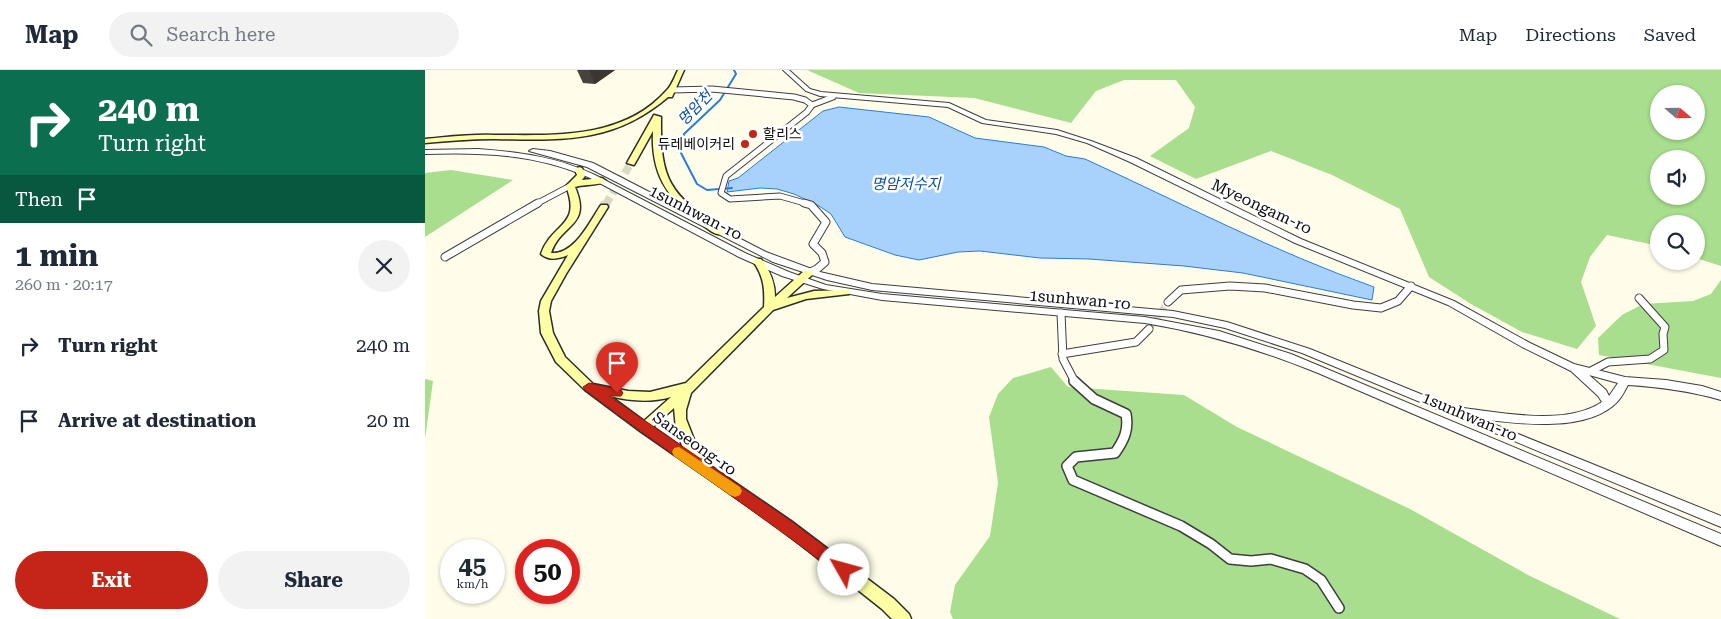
<!DOCTYPE html>
<meta charset="utf-8">
<style>
:root{--surface:#fff;--page:#f2f2f3;--text:#1f2937;--muted:#747a83;--line:#e0e1e3;--accent:#c52518}
body{margin:0;font-family:"Roboto Serif","Noto Sans KR",serif;background:var(--page);color:var(--text);height:100vh;display:flex;flex-direction:column;font-size:19px;white-space:nowrap}
*{box-sizing:border-box;margin:0}
p{font-size:16px;color:var(--muted)}
.icon{flex:none;width:28px;height:28px;fill:none;stroke:currentColor;stroke-width:2;stroke-linecap:round;stroke-linejoin:round}
.map{position:relative;flex:1;overflow:hidden}
.panel{display:flex;flex-direction:column;background:var(--surface);width:425px}
.panel>*{flex:none}
.banner{background:#0b6e4f;color:#fff;overflow:hidden}
.needle{width:32px;rotate:110deg}
.tools{position:absolute;left:1225px;top:15px;display:grid;gap:10px}
.tools a{display:grid;place-items:center;width:55px;height:55px;border-radius:50%;background:var(--surface);box-shadow:0 1px 4px #0004;font-size:25px}
.speed{position:absolute;left:15px;top:469px;display:flex;gap:10px;font-size:25px;font-weight:700;text-align:center}
.speed>*{display:grid;place-content:center;width:65px;height:65px;border-radius:50%;background:var(--surface);box-shadow:0 1px 4px #0004;line-height:1}
.speed small{font-size:12px;font-weight:400}
.speed .limit{border:8px solid #d22;background:#fff;color:#111}
.pin{position:absolute;display:grid;place-items:center;width:42px;height:42px;color:#fff;margin:-51px -21px;border-radius:50% 50% 50% 0;rotate:-45deg;box-shadow:0 0 5px #0007}
.pin .icon{rotate:45deg}
.me{position:absolute;width:55px;margin:-28px;rotate:308deg;stroke-linejoin:round;filter:drop-shadow(0 0 4px #0008)}
.turn{display:flex;align-items:center;gap:18px;height:105px;padding:0 15px;font-size:22px}
.turn .icon{width:65px;height:65px;stroke-width:2.5}
.turn b{display:block;font-size:35px;line-height:42px}
.then{display:flex;align-items:center;height:48px;padding:0 15px;background:#0003;gap:10px;font-size:19px}
.round{display:grid;place-items:center;flex:none;width:52px;height:52px;border-radius:26px;background:var(--page)}
.headline{display:flex;align-items:center;justify-content:space-between;height:85px;padding:0 15px}
h1{font-size:30px;font-weight:700;line-height:38px}
.button{display:flex;gap:10px;margin-top:auto;padding:10px 15px}
.button a{flex:1;height:58px;border-radius:30px;background:var(--accent);color:#fff;font-size:20px;font-weight:700;line-height:58px;text-align:center}
.button a+a{background:var(--page);color:var(--text)}
ul{padding:0;list-style:none}
li{display:flex;align-items:center;gap:15px;height:75px;padding:0 15px}
li div{flex:1}
li b{display:block;font-size:19px}
li em{font-style:normal}
header{display:flex;align-items:center;gap:30px;box-sizing:border-box;height:70px;padding:0 25px;background:var(--surface);border-bottom:1px solid var(--line)}
header strong{font-size:24px}
nav{display:flex;gap:28px;margin-inline-start:auto;font-size:18px}
.search{width:350px;height:45px;background:var(--page);display:flex;align-items:center;gap:12px;box-sizing:border-box;padding:0 18px;border-radius:28px;color:var(--muted);font-size:19px}
main{display:flex;flex:1;min-height:0}
.map>svg:first-child{display:block}
.forest{fill:#a8de8d;fill-rule:evenodd}
.water{fill:#a8d2fb;stroke:#297dd8}
.lines{fill:none;stroke-linecap:round;stroke-linejoin:round}
.stream{stroke:#297dd8;stroke-width:2}
.minor-tunnel{stroke:#dad9c8;stroke-width:7;stroke-dasharray:7 3;stroke-linecap:butt}
.secondary-tunnel-far1{stroke:#dad9c8;stroke-width:8;stroke-dasharray:8 4;stroke-linecap:butt}
.secondary-tunnel{stroke:#dad9c8;stroke-width:10;stroke-dasharray:10 5;stroke-linecap:butt}
.minor-far2-casing{stroke:#3e3e3e;stroke-width:7}
.minor-far1-casing{stroke:#3e3e3e;stroke-width:9}
.minor-casing{stroke:#3e3e3e;stroke-width:12}
.tertiary-casing{stroke:#3e3e3e;stroke-width:2}
.secondary-casing{stroke:#2d2d2d;stroke-width:3}
.minor-far2{stroke:#fff;stroke-width:5}
.minor-far1{stroke:#fff;stroke-width:7}
.minor{stroke:#fff;stroke-width:9}
.tertiary{fill:#fff;fill-rule:evenodd}
.secondary{fill:#feffa4;fill-rule:evenodd}
.wall{fill:#48423c}
.shaded-wall{fill:#3b3631}
.route{fill:#c52518;stroke:#801810}
.slow{fill:#f59e0b}
.poi-dot{fill:#c52518;stroke:#fff;stroke-width:2}
.labels{text-anchor:middle;stroke-width:5;stroke-linejoin:round;paint-order:stroke}
.far-poi-label{font-size:14px;fill:#0b0b0b;stroke:#fff;text-anchor:start}
.far-water-label{font-size:15px;font-style:italic;fill:#0b50a5;stroke:#fff}
.street-label{font-size:16px;fill:#0b0b0b;stroke:#fff}
</style>
<header>
<strong>Map</strong>
<div class="search"><svg class="icon" aria-label="search" viewBox="0 0 24 24"><circle cx="10" cy="10" r="6"/><path d="M15 15l6 6"/></svg>Search here</div>
<nav><a>Map</a><a>Directions</a><a>Saved</a></nav>
</header>
<main>
<section class="panel">
<div class="banner">
<div class="turn"><svg class="icon" aria-label="right" viewBox="0 0 24 24"><path d="M7 20v-9h11M14 6l5 5-5 5"/></svg><div><b>240 m</b>Turn right</div></div>
<div class="then">Then<svg class="icon" aria-label="arrive" viewBox="0 0 24 24"><path d="M6 21V4h12l-3 4 3 4H6"/></svg></div>
</div>
<div class="headline"><div><h1>1 min</h1><p>260 m · 20:17</p></div><a class="round"><svg class="icon" aria-label="close" viewBox="0 0 24 24"><path d="M6 6l12 12M18 6L6 18"/></svg></a></div>
<ul>
<li><svg class="icon" aria-label="right" viewBox="0 0 24 24"><path d="M7 20v-9h11M14 6l5 5-5 5"/></svg><div><b>Turn right</b></div><em>240 m</em></li>
<li><svg class="icon" aria-label="arrive" viewBox="0 0 24 24"><path d="M6 21V4h12l-3 4 3 4H6"/></svg><div><b>Arrive at destination</b></div><em>20 m</em></li>
</ul>
<div class="button"><a>Exit</a><a>Share</a></div>
</section>
<div class="map">
<svg width="1296" height="549" viewBox="0 0 1296 549">
<rect width="100%" height="100%" fill="#fffde9"/>
<!-- forest -->
<g class="forest">
<path d="M382 0H1296V196L1271 188V154H1234V176L1182 165 1165 187 1156 212 1171 256 1152 279 1097 262 1046 234 1004 207 975 139 907 105 846 81 771 109 725 86 764 58 770 37 751 10H699L671 21 646 53 549 28 434 23ZM1234 24H1271V61H1234ZM1234 89H1271V126H1234Z"/>
<path d="M26 100 88 110 0 167V103Z"/>
<path d="M1296 210V308L1174 285 1173 268 1197 245 1218 234 1268 231 1286 224Z"/>
<path d="M626 297 643 317 759 325 812 357 985 439 1105 506 1195 549H528L525 542 530 515 565 466 573 413 564 347 573 324 588 308Z"/>
<path d="M0 309 8 311 0 369Z"/>
</g>
<!-- water -->
<path class="water" d="M414 37 504 47 550 68 619 77 641 86 660 89C756 133 850 182 949 217L947 230 818 203 759 196 664 189 615 188 555 181 533 182 494 190 470 185 420 167 406 144 394 136 369 124 352 119 335 118 302 122 304 111 313 108 398 41Z"/>
<g class="lines">
<!-- stream -->
<path class="stream" d="M307 118 282 120 272 114 256 83 259 64 295 30 311 4 309 0"/>
<!-- minor-tunnel -->
<path class="minor-tunnel" d="M724 259 743 232"/>
<!-- secondary-tunnel-far1 -->
<path class="secondary-tunnel-far1" d="M181 134 206 93"/>
<!-- secondary-tunnel -->
<path class="secondary-tunnel" d="M179 137 181 133"/>
<defs>
<g id="minor-far2">
<path d="M247 20 287 19 369 27 380 30 387 35 408 27"/>
<path d="M111 134 145 116"/>
<path d="M383 134 355 126 305 129 296 123 301 106 382 42 387 35"/>
</g>
<g id="minor-far1">
<path d="M379 133 386 135 401 152 388 174 397 183 400 192 392 199 383 203"/>
<path d="M20 187 113 133"/>
<path d="M743 232 756 220 805 216 840 218 928 235 956 238 973 231 986 216"/>
<path d="M636 243 638 289 650 312"/>
<path d="M637 284 711 272 724 259"/>
<path d="M1164 302 1183 292 1225 289 1239 280 1238 264 1240 257 1214 228"/>
</g>
<path id="minor" d="M649 311 669 329 701 344C704 360 699 370 690 383L651 387 642 396 648 410 756 456 786 474 805 489 826 491 846 489 880 499 896 510 914 538"/>
<g id="tertiary">
<path d="M358 0H364L385 19 396 22 524 33 561 50 632 60 666 71 711 88 876 169 1029 231 1105 273 1149 294 1200 307 1241 310 1277 316 1296 322V330C1265 321 1235 317 1203 315 1200 320 1197 327 1193 331 1164 363 1094 354 1056 349L1296 446V457L877 283 800 258 748 247 447 220 402 210 348 192 162 97 104 81 108 79 125 81 168 93 341 182 395 202 447 214 748 241 802 252 885 279 1035 340 1039 338C1079 343 1141 356 1177 332L1173 326 1146 301 1097 277 1023 235 870 173 705 92 662 73 631 64 557 53 523 37 395 26 381 21ZM1164 305 1193 313 1184 326 1181 320Z"/>
<path d="M53 79C93 82 133 87 170 105L320 183 364 202 401 215 457 224 720 247 794 261 866 284 1296 464V476L893 303C836 280 781 263 720 253L457 230 398 219 357 206 314 187 165 108C113 84 56 82 0 84V80Z"/>
</g>
<g id="secondary">
<path d="M253 0H259L247 27H243C188 74 137 70 69 69 46 69 23 71 0 73V69C23 67 46 64 69 65 129 65 198 70 242 20 247 15 250 6 253 0Z"/>
<path d="M229 45 236 47C235 112 245 123 297 160V164C289 166 281 157 274 152 241 127 226 103 228 61L209 95 202 93Z"/>
<path d="M154 97 157 98 160 106 157 110 177 108 181 111C173 116 160 114 150 117 167 157 136 153 126 183 150 185 165 151 176 135H182L183 137 141 204 126 231 124 241 128 263 140 287 168 314 203 321 225 322 261 313 339 237C340 219 339 207 328 191L330 189H336C345 201 350 212 350 227L379 201H387L388 203 387 205 362 228 389 221 424 220 425 222 424 224 381 229 348 240 266 323 261 340V349L277 390 366 451 469 529 484 544 486 549H467L457 539 356 459 215 361 160 320 131 292 116 263 114 241 116 231 143 185C134 189 124 191 116 184 127 152 157 157 141 116L152 105 150 100ZM185 326C205 331 225 333 246 327L219 351ZM249 338 251 359 258 378 228 357Z"/>
</g>
</defs>
<!-- minor-far2 casing -->
<use href="#minor-far2" class="minor-far2-casing"/>
<!-- minor-far1 casing -->
<use href="#minor-far1" class="minor-far1-casing"/>
<!-- minor casing -->
<use href="#minor" class="minor-casing"/>
<!-- tertiary casing -->
<use href="#tertiary" class="tertiary-casing"/>
<!-- secondary casing -->
<use href="#secondary" class="secondary-casing"/>
<!-- minor-far2 -->
<use href="#minor-far2" class="minor-far2"/>
<!-- minor-far1 -->
<use href="#minor-far1" class="minor-far1"/>
<!-- minor -->
<use href="#minor" class="minor"/>
<!-- tertiary -->
<use href="#tertiary" class="tertiary"/>
<!-- secondary -->
<use href="#secondary" class="secondary"/>
</g>
<!-- wall -->
<path class="wall" d="M152 0H190L170 14 158 13Z"/>
<!-- shaded-wall -->
<path class="shaded-wall" d="M164 0H190L170 14Z"/>
<!-- route -->
<path class="route" d="M164 313 196 320 198 323 196 326H184L366 451 424 495 427 500 424 505 419 507 414 505C331 441 243 383 160 320L158 317Z"/>
<!-- slow -->
<path class="slow" d="M254 377 315 417 317 421 315 425 310 427 305 425 249 386 247 382 249 378Z"/>
<!-- markers -->
<g class="poi-dot">
<circle cx="328" cy="64" r="5"/>
<circle cx="320" cy="74" r="5"/>
</g>
<g class="labels">
<!-- far-poi labels -->
<g class="far-poi-label">
<text x="338" y="69">할리스</text>
<text x="310" y="79" text-anchor="end">듀레베이커리</text>
</g>
<!-- far-water labels -->
<g class="far-water-label">
<text transform="translate(270 38) rotate(-46)" y="5">명암천</text>
<text x="481" y="119">명암저수지</text>
</g>
<!-- street labels -->
<g class="street-label">
<text transform="translate(837 136) rotate(25)" y="6">Myeongam-ro</text>
<text transform="translate(271 142) rotate(27)" y="6">1sunhwan-ro</text>
<text transform="translate(655 229) rotate(5)" y="6">1sunhwan-ro</text>
<text transform="translate(1045 346) rotate(23)" y="6">1sunhwan-ro</text>
<text transform="translate(270 373) rotate(35)" y="6">Sanseong-ro</text>
</g>
</g>
</svg>
<div class="tools">
<a><svg class="needle" viewBox="-14 -14 28 28"><path d="M0-13l5 13h-10z" fill="#e53935"/><path d="M0 13l5-13h-10z" fill="#747a83"/></svg></a>
<a><svg class="icon" aria-label="sound" viewBox="0 0 24 24"><path d="M4 9h4l5-4v14l-5-4H4zM17 9q2 3 0 6"/></svg></a>
<a><svg class="icon" aria-label="search" viewBox="0 0 24 24"><circle cx="10" cy="10" r="6"/><path d="M15 15l6 6"/></svg></a>
</div>
<div class="speed"><div>45<small>km/h</small></div><div class="limit">50</div></div>
<div class="pin" style="left:192px;top:323px;background:#d93025"><svg class="icon" aria-label="arrive" viewBox="0 0 24 24"><path d="M6 21V4h12l-3 4 3 4H6"/></svg></div>
<svg class="me" style="left:419px;top:500px" viewBox="-20 -20 40 40"><circle r="19" fill="#fff"/><path d="M0-13L10 11 0 6-10 11z" fill="#c52518"/></svg>
</div>
</main>
